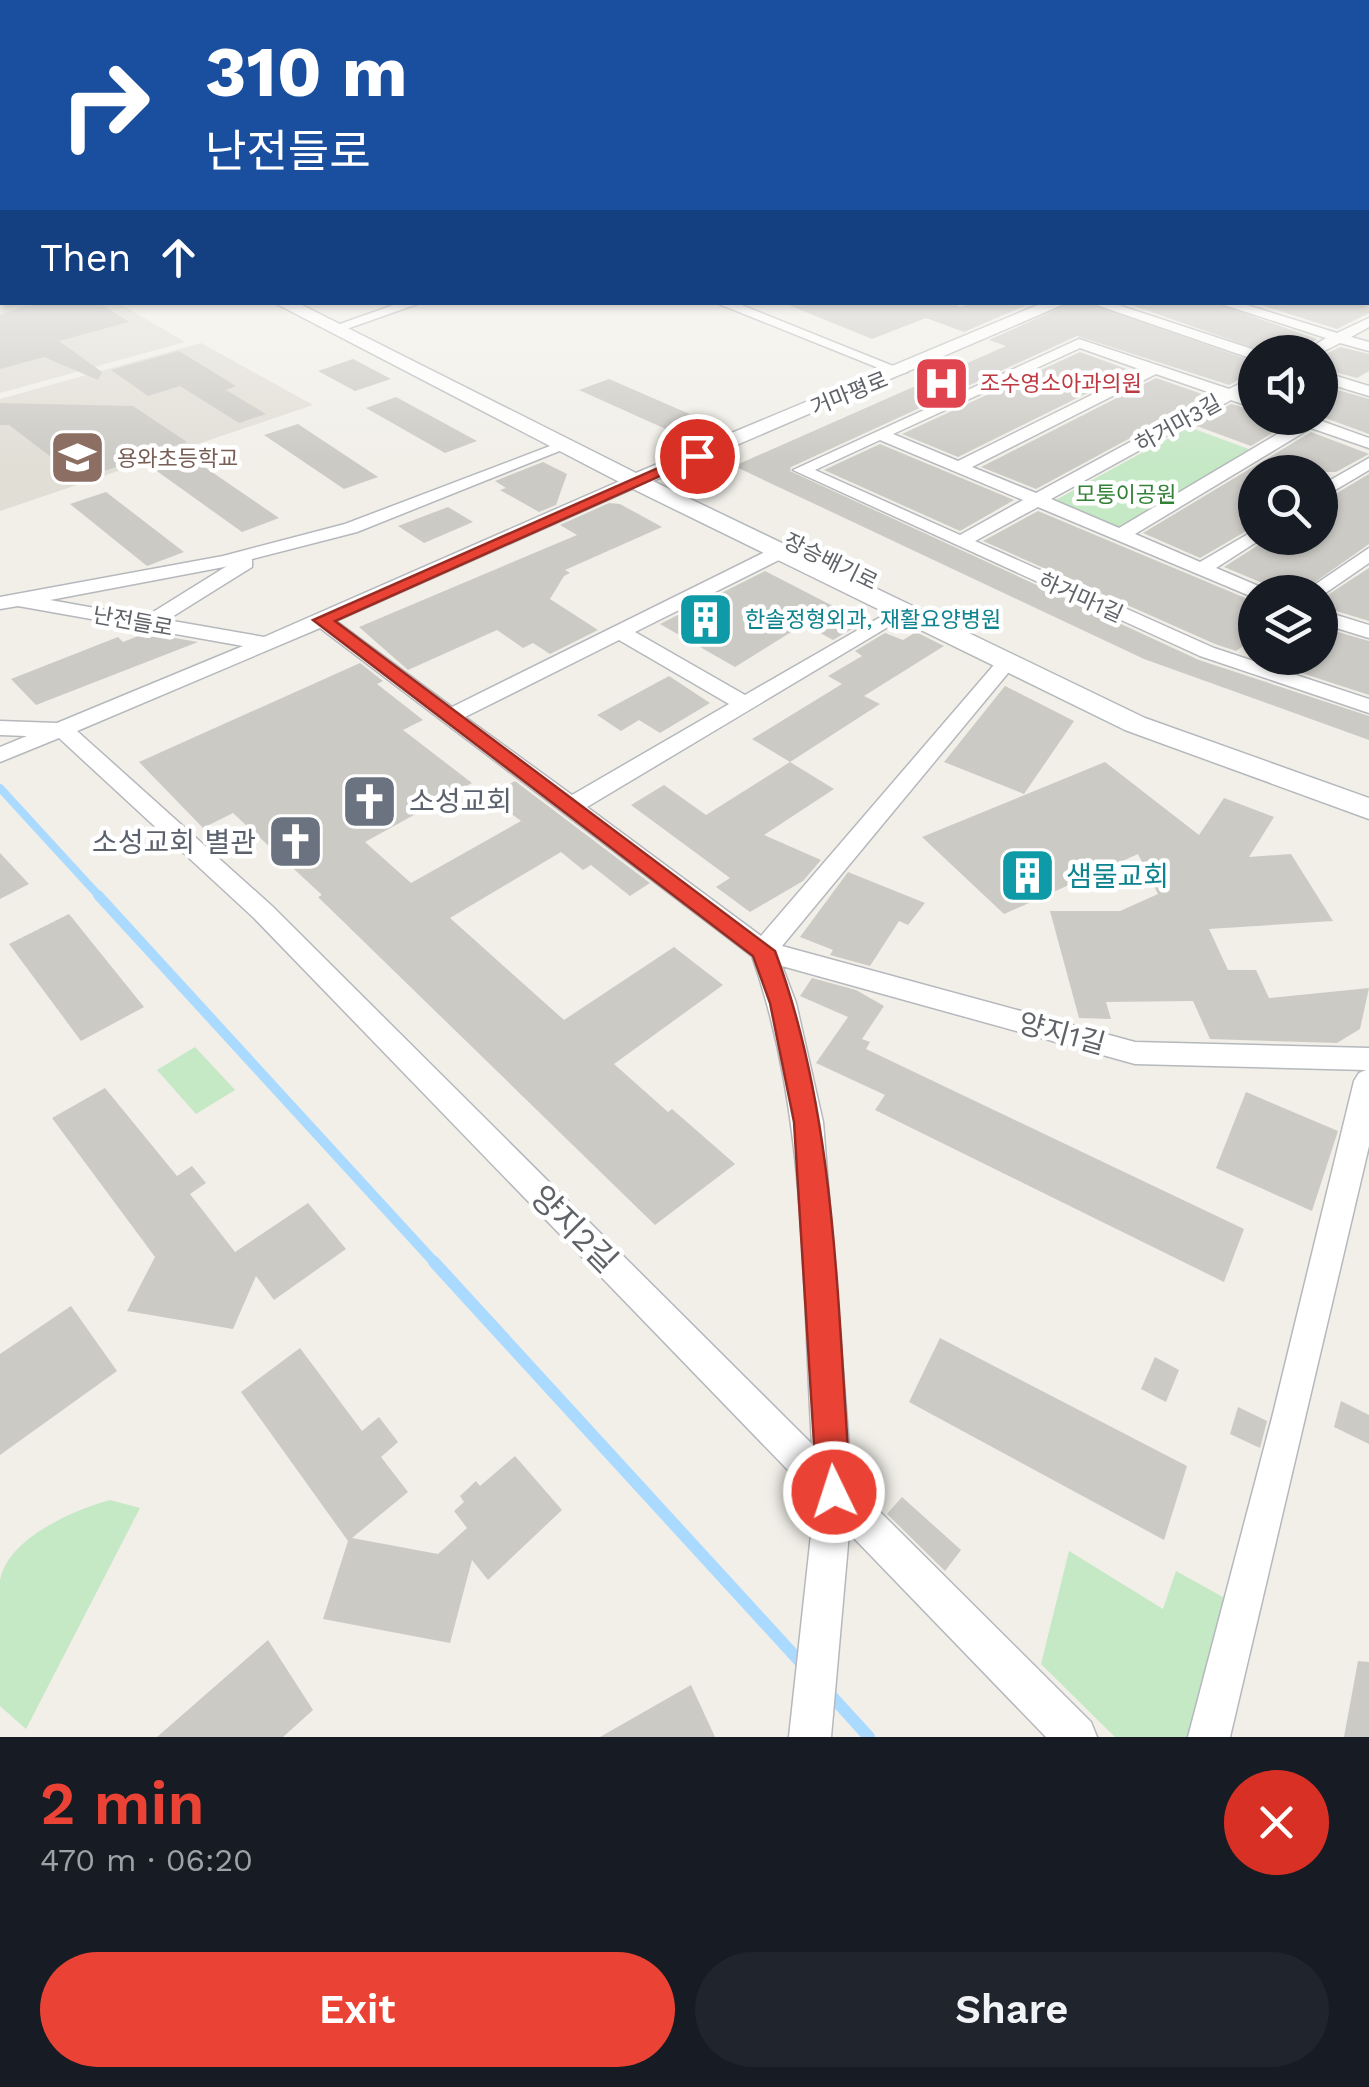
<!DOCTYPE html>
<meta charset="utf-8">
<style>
:root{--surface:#171b24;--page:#20242c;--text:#f1f3f6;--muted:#9ea1a6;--accent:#ea4335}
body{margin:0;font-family:"Work Sans","Noto Sans KR",sans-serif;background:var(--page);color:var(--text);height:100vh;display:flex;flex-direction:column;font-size:38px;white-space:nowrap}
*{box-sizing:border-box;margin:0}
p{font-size:32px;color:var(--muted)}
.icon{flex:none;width:55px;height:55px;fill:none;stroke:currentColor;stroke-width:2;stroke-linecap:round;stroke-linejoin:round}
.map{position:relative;height:1737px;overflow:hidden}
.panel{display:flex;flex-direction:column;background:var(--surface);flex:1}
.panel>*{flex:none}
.hud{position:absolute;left:0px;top:0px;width:1370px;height:305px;box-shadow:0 2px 8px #0004;background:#1a4fa0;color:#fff;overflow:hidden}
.buttons{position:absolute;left:1238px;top:335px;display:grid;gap:20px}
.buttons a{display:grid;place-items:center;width:100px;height:100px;border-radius:50%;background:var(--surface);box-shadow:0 2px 8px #0004;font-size:50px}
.pin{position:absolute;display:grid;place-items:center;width:85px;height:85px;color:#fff;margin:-42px;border:5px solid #fff;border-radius:50%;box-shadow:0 2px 10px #0007}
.me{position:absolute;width:110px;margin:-55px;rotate:356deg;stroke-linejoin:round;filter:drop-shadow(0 0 8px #0008)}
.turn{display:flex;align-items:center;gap:35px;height:210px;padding:0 40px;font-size:45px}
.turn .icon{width:130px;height:130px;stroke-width:2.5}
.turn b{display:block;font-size:70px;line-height:85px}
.then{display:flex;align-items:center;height:95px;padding:0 40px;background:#0003;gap:20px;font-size:38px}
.round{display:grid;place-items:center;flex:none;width:105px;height:105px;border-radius:52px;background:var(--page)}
.head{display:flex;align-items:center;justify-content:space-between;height:170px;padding:0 40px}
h1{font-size:60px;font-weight:600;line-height:75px;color:var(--accent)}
.cta{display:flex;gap:20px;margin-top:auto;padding:20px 40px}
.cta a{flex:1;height:115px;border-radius:60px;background:var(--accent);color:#fff;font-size:40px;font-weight:600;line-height:115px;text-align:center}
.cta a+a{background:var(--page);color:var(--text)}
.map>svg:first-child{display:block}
.education{fill:#e1ded6}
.green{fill:#c5e8c5}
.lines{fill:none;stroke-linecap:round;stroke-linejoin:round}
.stream-far2{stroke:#aadaff;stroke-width:8}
.stream-far1{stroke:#aadaff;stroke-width:10}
.stream{stroke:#aadaff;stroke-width:12}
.building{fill:#cccac5}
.minor-casing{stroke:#b5b8bc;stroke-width:3}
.tertiary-casing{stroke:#b5b8bc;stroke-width:3}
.minor{fill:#fff;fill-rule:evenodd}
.tertiary{fill:#fff;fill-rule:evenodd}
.route{fill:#ea4335;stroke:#982c22;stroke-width:2.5}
.labels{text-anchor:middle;stroke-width:9;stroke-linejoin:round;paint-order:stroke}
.far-health-label{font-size:22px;fill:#be3a42;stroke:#fff;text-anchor:start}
.far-street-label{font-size:22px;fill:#5f6368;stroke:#fff}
.far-education-label{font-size:22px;fill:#785e54;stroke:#fff;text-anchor:start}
.far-park-label{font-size:22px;fill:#348238;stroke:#fff}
.far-culture-label{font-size:22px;fill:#0d838f;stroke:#fff;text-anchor:start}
.worship-label{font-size:28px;fill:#5b616d;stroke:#fff;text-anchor:start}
.culture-label{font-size:28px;fill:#0d838f;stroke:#fff;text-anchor:start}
.street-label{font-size:28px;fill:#5f6368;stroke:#fff}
.near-street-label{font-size:32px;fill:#5f6368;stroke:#fff}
</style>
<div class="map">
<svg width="1369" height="1737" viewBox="0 0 1369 1737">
<rect width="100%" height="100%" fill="#f1efe8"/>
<!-- education -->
<g class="education">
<path d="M119 303 185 342 0 393V304Z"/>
<path d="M201 343 313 405 0 511V399Z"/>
</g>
<!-- green -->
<g class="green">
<path d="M1189 427 1254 451 1120 531 1054 501Z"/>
<path d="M195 1047 235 1090 196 1114 157 1070Z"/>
<path d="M110 1500 140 1508 26 1729 0 1706C0 1670 0 1614 0 1580 8 1538 74 1510 110 1500Z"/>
<path d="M1069 1551 1163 1609 1176 1571 1230 1601 1197 1737H1115L1041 1664Z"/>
</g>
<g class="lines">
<!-- stream-far2 -->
<path class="stream-far2" d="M0 788 100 897"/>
<!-- stream-far1 -->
<path class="stream-far1" d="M98 895 436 1264"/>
<!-- stream -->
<g class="stream">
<path d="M434 1262 803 1665"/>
<path d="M827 1691 869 1737"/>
</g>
</g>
<!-- building -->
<g class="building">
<path d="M35 302H98L129 322 59 341 102 372 98 380 44 357 0 369V315Z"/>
<path d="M781 302H961L957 306 961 307 972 302H1034L964 332 926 318 872 339Z"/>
<path d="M1073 302H1084L1255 362V372L1229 385 1077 336 791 467 790 471 1199 660 1369 716V740L1144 659 734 466 1006 346 989 340Z"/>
<path d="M1123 302H1212L1317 339 1300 352H1265Z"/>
<path d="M1251 302H1369V313L1337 329Z"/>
<path d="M1340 347 1369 354V371L1357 378 1320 368V357Z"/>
<path d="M179 351 236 386 226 390 266 414 239 423 180 386 148 396 111 370Z"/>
<path d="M1080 352 1132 371 958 457 902 434Z"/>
<path d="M353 359 391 379 355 391 318 371Z"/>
<path d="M1156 378 1208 396 1036 489 981 467Z"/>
<path d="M609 379 708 422 679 435 579 390Z"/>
<path d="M1320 385 1369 399V434L1320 416Z"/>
<path d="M396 397 477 441 445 453 366 408Z"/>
<path d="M0 403 133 406 187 442 174 446 279 518 242 532 140 459 80 479 9 425H0Z"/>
<path d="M1231 404 1255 411V418H1285L1289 423 1251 446 1194 425Z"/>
<path d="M298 424 378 477 344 489 264 435Z"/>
<path d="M1311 432 1369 454 1336 472H1255V526L1200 558 1143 533Z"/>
<path d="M880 444 1014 500 960 531 824 470Z"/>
<path d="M543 462 567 474 556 505 539 512 500 490 506 488 495 481Z"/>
<path d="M1369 474V544L1301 592H1284L1224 567 1263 542 1264 538H1320V503Z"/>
<path d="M106 492 184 552 147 566 70 504Z"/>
<path d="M609 503 620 504 662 527 565 570 570 573 564 576 550 599 598 630 550 654 533 643 523 648 497 630 408 670 359 627 577 535 560 525Z"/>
<path d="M448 507 473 522 424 543 398 526Z"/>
<path d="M1038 511 1255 602V638L1236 651 1215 644 983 541Z"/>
<path d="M1369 568V621L1333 610 1335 606 1320 600Z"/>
<path d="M765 571 864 622 833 640 804 624 735 667 660 624Z"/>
<path d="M1321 627 1369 641V695L1255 658H1320Z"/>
<path d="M916 632 944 646 864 696 880 704 790 762 752 739 842 684 828 676 862 656 855 651 885 633 903 640Z"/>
<path d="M146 633 198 642 36 705 11 679 118 637 123 642Z"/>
<path d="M360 663 383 681 377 684 423 720 403 730 472 783 365 842 411 883 521 821 488 796 515 781 650 883 630 896 591 865 583 870 561 852 450 918 564 1020 674 947 723 985 614 1064 668 1112 672 1109 735 1164 655 1225 318 897 322 895 233 813 203 828 139 762Z"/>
<path d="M669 676 710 703 660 733 639 720 621 731 597 715Z"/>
<path d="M1005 686 1074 721 1024 794 944 762Z"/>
<path d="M790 762 834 789 764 835 821 860 803 881 750 912 716 887 730 878 631 805 664 785 706 815Z"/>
<path d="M1105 762 1199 835 1224 798 1274 817 1249 857 1291 854 1333 921 1209 929 1228 970H1256L1269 998 1369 988 1360 1029 1337 1043 1210 1039 1193 1001 1106 1002 1111 1019 1079 1018 1050 911H1120L1158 894 1138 854 1004 914 922 837Z"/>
<path d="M0 853 29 884 0 899Z"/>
<path d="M848 872 925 903 908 925 899 921 870 966 830 955 833 950 800 937Z"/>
<path d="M69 914 144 1007 81 1041 9 944Z"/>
<path d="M812 978 856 990 884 1006 862 1039 870 1042 866 1049 1244 1229 1224 1282 875 1110 885 1095 816 1063 848 1017 800 996Z"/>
<path d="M105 1088 177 1176 192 1166 206 1183 190 1194 235 1252 308 1203 346 1249 274 1300 256 1276 233 1329 127 1311 155 1257 52 1118Z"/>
<path d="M1246 1092 1338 1131 1312 1211 1216 1168Z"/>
<path d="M71 1306 117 1371 0 1455V1354Z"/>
<path d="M940 1338 1187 1466 1164 1540 909 1402Z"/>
<path d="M300 1348 362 1431 379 1417 398 1442 381 1457 408 1492 352 1538 438 1554 467 1528 454 1511 464 1502 460 1496 476 1481 480 1486 515 1456 562 1510 488 1580 472 1560 450 1643 323 1619 348 1541 241 1392Z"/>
<path d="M1155 1357 1179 1370 1166 1402 1141 1389Z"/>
<path d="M1341 1401 1369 1415V1444L1334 1427Z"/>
<path d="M1238 1407 1267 1421 1260 1448 1230 1434Z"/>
<path d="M902 1497 961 1550 945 1571 887 1514Z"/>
<path d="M268 1640 313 1710 283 1737H157Z"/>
<path d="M1358 1661 1369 1662V1737H1344Z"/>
<path d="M691 1685 715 1737H600Z"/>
</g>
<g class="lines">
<defs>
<g id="minor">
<path d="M1368 222H1369V230L1368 229Z"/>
<path d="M1369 258V267H1368V259Z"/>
<rect x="0" y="293" width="2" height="8"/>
<path d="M402 302H423L338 332 326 329Z"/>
<path d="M714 302H734L908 372 896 375Z"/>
<path d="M1088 302H1109L1261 352H1255V359L1250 358Z"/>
<path d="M1215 302H1237L1337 333 1369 318V327L1351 337 1369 342V351L1340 343 1320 353 1303 352 1326 338Z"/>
<path d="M1079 339 1229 389 1255 376V387L1243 394 1255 398V408L1231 400 1051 499 1119 528 1296 423 1288 418 1316 419 1369 438V448L1311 428 1135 534 1200 562 1255 530V538L1261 539 1216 568 1263 588 1265 592H1255V598L1038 507 975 541 1214 648 1369 699V713L1200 656 793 470ZM1080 348 1142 370 958 461 893 434ZM1156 374 1217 395 1036 493 972 467ZM880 440 1023 500 960 535 815 470Z"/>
<path d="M1320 371 1369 386V396L1320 381Z"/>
<path d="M558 443 572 446 357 532 252 559V567L167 620 264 637 629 477H641V485L336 621 452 707 773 548H787V556L635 632 745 695 896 608H910L913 612 587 807 761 936 999 659H1013L1016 663 1013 667 782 946 1135 1042 1369 1048V1146L1230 1737H1188L1273 1414 1354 1081 1359 1073 1366 1070 1135 1064 782 966 796 1003 823 1122 852 1484 1091 1722 1097 1737H1046L849 1533 831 1737H789L815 1498 254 918 59 738 0 762V747L27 736 0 735V721L57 723 243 646 18 606 0 609V597L223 556 345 524ZM227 566 145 617 50 600 224 567ZM320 628 752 956C807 1112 802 1281 812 1444L272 906 77 731ZM619 640 729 704 572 795 465 717Z"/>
<path d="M1369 458V470L1320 499V486Z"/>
<path d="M1369 548V563L1321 596 1320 592H1304Z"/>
<path d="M1320 610 1369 625V638L1320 623Z"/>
</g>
<path id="tertiary" d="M273 302H296L636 473 1045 302H1069L653 481 1145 718 1369 798V819L1125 730 627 486Z"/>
</defs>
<!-- minor casing -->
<use href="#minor" class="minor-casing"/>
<!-- tertiary casing -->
<use href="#tertiary" class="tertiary-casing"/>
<!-- minor -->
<use href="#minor" class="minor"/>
<!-- tertiary -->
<use href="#tertiary" class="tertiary"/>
</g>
<!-- sky -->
<linearGradient id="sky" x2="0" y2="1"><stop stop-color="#8fc3f1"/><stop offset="0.48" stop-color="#f9f8f5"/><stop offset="1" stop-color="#f9f8f5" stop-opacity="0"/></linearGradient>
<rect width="1369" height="464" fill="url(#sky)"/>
<!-- route -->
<path class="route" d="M692 453 705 456 335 621 775 951C838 1119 837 1314 851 1492L846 1504 834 1509 822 1504 817 1492 794 1122 770 1003 753 956 313 620Z"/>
<!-- icons -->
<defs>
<symbol id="hospital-square" viewBox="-11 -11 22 22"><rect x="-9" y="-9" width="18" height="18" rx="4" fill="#e0444e" stroke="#fff"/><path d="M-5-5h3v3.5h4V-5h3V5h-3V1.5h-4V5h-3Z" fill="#fff"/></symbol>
<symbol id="school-square" viewBox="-11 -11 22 22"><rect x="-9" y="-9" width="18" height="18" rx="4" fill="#8d6e63" stroke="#fff"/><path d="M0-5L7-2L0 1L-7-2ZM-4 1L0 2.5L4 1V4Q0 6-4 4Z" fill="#fff"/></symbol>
<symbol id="building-square" viewBox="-11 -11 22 22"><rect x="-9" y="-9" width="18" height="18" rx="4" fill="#0f9aa8" stroke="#fff"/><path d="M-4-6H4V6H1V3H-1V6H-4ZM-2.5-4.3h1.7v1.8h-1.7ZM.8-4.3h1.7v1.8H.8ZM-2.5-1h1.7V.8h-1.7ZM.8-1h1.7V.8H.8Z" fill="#fff"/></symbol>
<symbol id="church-square" viewBox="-11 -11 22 22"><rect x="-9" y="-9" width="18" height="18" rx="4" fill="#6b7280" stroke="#fff"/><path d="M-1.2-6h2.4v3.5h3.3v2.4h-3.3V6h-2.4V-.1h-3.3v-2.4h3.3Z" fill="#fff"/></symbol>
</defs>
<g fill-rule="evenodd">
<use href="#hospital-square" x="910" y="352" width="63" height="63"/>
<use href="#school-square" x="46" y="426" width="63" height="63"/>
<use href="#building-square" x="674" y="588" width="63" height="63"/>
<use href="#church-square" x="338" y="770" width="63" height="63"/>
<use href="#church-square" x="264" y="810" width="63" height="63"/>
<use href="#building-square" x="996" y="844" width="63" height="63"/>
</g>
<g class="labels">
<!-- far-health labels -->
<g class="far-health-label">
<text x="980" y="391">조수영소아과의원</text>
</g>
<!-- far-street labels -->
<g class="far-street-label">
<text transform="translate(849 393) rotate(-22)" y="8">거마평로</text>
<text transform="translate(1178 423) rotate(-29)" y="8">하거마3길</text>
<text transform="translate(831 561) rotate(26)" y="8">장승배기로</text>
<text transform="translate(1081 597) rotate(24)" y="8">하거마1길</text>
<text transform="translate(133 621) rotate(10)" y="8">난전들로</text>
</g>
<!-- far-education labels -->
<g class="far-education-label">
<text x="117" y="466">용와초등학교</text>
</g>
<!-- far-park labels -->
<g class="far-park-label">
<text x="1126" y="502">모퉁이공원</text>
</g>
<!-- far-culture labels -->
<g class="far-culture-label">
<text x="745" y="627">한솔정형외과, 재활요양병원</text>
</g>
<!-- worship labels -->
<g class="worship-label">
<text x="409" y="811">소성교회</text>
<text x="256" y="852" text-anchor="end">소성교회 별관</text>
</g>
<!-- culture labels -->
<g class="culture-label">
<text x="1066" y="886">샘물교회</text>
</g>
<!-- street labels -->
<g class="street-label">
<text transform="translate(1062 1033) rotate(15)" y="10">양지1길</text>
</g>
<!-- near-street labels -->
<g class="near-street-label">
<text transform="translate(574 1229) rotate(45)" y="11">양지2길</text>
</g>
</g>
</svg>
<div class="buttons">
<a><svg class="icon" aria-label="sound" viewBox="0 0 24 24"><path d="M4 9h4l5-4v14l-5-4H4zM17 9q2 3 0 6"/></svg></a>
<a><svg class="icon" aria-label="search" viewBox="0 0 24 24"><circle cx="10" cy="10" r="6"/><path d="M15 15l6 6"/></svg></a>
<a><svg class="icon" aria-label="layers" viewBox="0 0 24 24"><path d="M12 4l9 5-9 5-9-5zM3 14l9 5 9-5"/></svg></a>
</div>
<div class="pin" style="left:697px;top:456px;background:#d93025"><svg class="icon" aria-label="arrive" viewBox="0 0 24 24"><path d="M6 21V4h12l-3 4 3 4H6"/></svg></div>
<svg class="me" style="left:834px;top:1492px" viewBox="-20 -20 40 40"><circle r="17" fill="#ea4335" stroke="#fff" stroke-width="3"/><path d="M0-11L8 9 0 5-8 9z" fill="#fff"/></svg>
<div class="hud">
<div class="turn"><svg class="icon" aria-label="right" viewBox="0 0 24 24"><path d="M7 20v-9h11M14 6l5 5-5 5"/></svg><div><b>310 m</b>난전들로</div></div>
<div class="then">Then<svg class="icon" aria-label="ahead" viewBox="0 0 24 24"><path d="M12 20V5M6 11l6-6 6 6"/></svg></div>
</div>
</div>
<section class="panel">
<div class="head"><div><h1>2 min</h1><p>470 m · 06:20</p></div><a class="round" style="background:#d93025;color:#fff"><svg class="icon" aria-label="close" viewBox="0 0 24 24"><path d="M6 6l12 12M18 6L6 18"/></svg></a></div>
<div class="cta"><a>Exit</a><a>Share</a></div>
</section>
